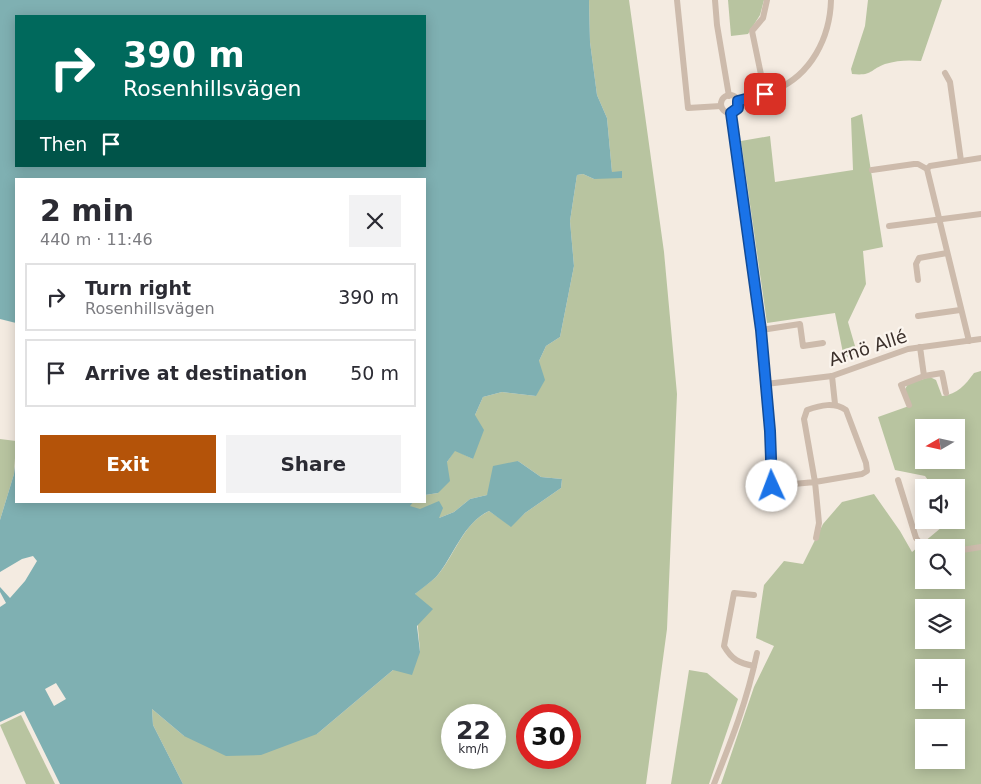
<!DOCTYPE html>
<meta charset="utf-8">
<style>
:root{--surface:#fff;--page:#f2f2f3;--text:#2b2b33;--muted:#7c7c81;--line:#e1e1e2;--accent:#b45309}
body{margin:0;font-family:"DejaVu Sans",sans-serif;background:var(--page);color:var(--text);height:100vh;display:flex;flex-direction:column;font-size:19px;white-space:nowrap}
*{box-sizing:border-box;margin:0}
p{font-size:16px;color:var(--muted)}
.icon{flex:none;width:28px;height:28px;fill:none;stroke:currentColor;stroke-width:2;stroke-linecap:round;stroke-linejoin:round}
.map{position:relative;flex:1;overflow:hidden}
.drawer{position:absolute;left:15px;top:178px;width:411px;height:325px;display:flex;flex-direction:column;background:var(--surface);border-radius:0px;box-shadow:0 2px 12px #0003}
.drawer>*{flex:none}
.hud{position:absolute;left:15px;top:15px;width:411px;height:152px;border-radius:0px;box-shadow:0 2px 12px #0003;background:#00695c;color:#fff;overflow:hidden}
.needle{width:32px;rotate:261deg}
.buttons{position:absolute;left:915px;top:419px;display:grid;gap:10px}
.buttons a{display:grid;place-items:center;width:50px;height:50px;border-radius:0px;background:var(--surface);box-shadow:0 2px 12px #0003;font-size:25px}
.speed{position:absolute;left:441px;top:704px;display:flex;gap:10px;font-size:25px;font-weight:700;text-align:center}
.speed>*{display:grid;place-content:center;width:65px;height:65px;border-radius:50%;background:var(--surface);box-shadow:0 2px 12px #0003;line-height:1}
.speed small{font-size:12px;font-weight:400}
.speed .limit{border:8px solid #d22;background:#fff;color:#111}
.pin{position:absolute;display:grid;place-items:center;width:42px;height:42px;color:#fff;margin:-21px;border-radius:10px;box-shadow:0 2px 8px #0006}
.me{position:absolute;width:55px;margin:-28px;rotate:358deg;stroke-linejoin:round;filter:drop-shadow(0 0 4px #0008)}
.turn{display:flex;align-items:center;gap:18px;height:105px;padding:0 25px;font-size:22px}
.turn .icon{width:65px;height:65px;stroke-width:2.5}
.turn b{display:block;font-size:35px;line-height:42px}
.then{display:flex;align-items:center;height:48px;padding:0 25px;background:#0003;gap:10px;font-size:19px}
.round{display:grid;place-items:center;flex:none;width:52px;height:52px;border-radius:0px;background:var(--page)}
.headline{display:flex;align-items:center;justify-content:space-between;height:85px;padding:0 25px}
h1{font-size:30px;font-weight:700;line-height:38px}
.cta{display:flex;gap:10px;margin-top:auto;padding:10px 25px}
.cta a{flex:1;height:58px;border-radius:0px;background:var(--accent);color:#fff;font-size:20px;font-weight:700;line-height:58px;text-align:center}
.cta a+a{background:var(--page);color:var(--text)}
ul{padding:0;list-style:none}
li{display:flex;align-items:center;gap:15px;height:68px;margin:0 10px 8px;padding:0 15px;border:2px solid var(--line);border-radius:0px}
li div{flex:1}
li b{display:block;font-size:19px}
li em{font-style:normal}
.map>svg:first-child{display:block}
.green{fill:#b8c4a0;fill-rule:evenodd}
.water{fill:#7fb0b2;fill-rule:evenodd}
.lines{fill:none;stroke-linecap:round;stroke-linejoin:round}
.minor{stroke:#cdbbac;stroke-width:6}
.route-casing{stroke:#114b97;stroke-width:12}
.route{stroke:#1a73e8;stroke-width:9}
.labels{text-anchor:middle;stroke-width:4.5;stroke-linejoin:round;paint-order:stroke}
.street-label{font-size:18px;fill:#3b302b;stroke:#fbf5ee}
</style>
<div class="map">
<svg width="981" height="784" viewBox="0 0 981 784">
<rect width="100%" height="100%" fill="#f4ebe1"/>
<!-- green -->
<g class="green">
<path d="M589 0H629L664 252 677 394 667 629 646 784H183L153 725 152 709 184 736 317 734 393 670 420 651 415 594C421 588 430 583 436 577 455 556 462 524 489 511L511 526 525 513 561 488 562 479 541 477 518 461 487 495 470 499 454 512 439 518 409 506 414 501H425V495L438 493 447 462 455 450 473 459 475 415 483 397 502 392 536 396 539 361 546 346 560 337 574 266 570 221 577 175 583 174 594 179 612 172 607 118 597 95 590 42ZM452 715H495V758H452ZM528 715H570V758H528Z"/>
<path d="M728 0H764L760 15 748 34 731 36Z"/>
<path d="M868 0H942L921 61C909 60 898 60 885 64 869 70 873 76 852 74L851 69 865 26Z"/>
<path d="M862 114 883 247 863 251 866 284 848 322 857 353 844 358 835 313 767 323 741 141 770 136 775 182 853 170 851 118Z"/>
<path d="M981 371V784H721L754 687 774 646 756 638 764 585 784 561 803 564 823 524 842 502 874 494 900 531 912 552 942 527 943 520H956V488L933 487 925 476 895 470 878 417 909 406 904 391 908 384 930 377 936 380 942 396C958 394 965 385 974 373ZM924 428H956V460H924ZM924 548H956V580H924ZM924 608H956V640H924ZM924 668H956V700H924ZM924 728H956V760H924Z"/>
<path d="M0 439 16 441 14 474 0 520Z"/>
<path d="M689 670 707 673 738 699 709 784H671Z"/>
<path d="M21 715 55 784H26L0 725Z"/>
</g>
<!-- water -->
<g class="water">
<path d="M0 0H589L590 42 597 95 607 118 612 172 622 171V178L594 179 583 174 577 175 570 221 574 266 560 337 546 346 539 361 545 380 536 396 502 392 483 397 475 415 484 430 473 459 455 451 447 462 450 481 438 493 425 495V179H16V323L0 319ZM16 16H425V166H16Z"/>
<path d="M16 459V501H414L410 506 420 509 439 501 443 508 439 518 454 512 470 499 487 495 493 466 518 461 541 477 562 479 561 488 525 513 511 527 489 511C463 523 454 556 436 577 430 583 422 588 415 594L433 609 417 626 420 652 412 675 393 670 317 734 261 755 226 756 184 736 152 709 153 725 183 784H60L24 711 0 722V607L6 603 0 592V587L10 598 25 581 37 561 33 556 22 559 0 572V520L14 474ZM56 683 66 699 54 706 45 689Z"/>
</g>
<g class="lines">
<!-- minor -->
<g class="minor">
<path d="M677 0 688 108 721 106"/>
<path d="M715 0 717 25 729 96"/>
<path d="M945 73 950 82 961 161"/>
<path d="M765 94 752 31 763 18 767 0"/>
<circle cx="730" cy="104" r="9"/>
<path d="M738 101C749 95 763 95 775 90 811 75 830 38 831 0"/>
<path d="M731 113 761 330 770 431 772 486 815 482 804 419 807 410C821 405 834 402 846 410L866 463 867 471 862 474 815 482 819 523 816 538"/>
<path d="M872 170 914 164H918L927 169"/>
<path d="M889 226 981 214"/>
<path d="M918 280 916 264 919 258 947 253"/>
<path d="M918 316 960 310"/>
<path d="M761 330 800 324 803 346 823 343"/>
<path d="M969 341 927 169 930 166 981 158"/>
<path d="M920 347 924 376"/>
<path d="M832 376 835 404"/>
<path d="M766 384 832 376 908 349 981 339"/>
<path d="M909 405 901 385 924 376 942 373 946 393"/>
<path d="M898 480 916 538 924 548"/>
<path d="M956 551 981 547"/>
<path d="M754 666C739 663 732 660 724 646L734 593 754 595"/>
<path d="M714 784C732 739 747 701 757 653"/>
</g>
</g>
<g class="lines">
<defs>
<path id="route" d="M765 94 738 101V108L731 113 761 330 770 431 772 486"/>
</defs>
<!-- route casing -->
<use href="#route" class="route-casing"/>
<!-- route -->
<use href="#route" class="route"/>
</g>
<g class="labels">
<!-- street labels -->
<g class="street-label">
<text transform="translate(868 348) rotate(-18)" y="6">Arnö Allé</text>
</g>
</g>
</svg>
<div class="buttons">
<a><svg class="needle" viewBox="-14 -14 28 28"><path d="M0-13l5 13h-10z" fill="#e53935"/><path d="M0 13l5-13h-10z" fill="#7c7c81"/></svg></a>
<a><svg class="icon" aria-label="sound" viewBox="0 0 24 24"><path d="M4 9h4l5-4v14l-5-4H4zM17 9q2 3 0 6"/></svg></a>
<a><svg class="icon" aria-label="search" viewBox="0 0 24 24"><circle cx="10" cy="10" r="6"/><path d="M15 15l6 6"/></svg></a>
<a><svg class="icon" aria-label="layers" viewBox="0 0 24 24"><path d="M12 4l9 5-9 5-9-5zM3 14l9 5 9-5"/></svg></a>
<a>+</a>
<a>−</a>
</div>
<div class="speed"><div>22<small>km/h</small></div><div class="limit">30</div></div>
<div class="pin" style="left:765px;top:94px;background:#d93025"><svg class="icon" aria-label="arrive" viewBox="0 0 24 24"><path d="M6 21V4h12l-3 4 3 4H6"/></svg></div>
<svg class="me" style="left:772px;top:486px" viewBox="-20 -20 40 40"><circle r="19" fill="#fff"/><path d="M0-13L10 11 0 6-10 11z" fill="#1a73e8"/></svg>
<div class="hud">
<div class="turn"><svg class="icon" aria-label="right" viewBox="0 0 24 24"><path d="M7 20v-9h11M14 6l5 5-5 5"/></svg><div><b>390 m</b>Rosenhillsvägen</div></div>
<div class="then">Then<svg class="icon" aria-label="arrive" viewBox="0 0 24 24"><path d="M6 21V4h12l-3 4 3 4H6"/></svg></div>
</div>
<section class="drawer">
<div class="headline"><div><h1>2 min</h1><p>440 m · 11:46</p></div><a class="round"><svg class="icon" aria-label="close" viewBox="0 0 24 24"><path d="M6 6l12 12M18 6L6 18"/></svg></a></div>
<ul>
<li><svg class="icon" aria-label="right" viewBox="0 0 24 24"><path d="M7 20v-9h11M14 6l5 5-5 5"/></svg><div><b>Turn right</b><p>Rosenhillsvägen</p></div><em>390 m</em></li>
<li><svg class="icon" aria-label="arrive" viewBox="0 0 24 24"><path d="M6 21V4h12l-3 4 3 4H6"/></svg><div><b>Arrive at destination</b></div><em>50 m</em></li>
</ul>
<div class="cta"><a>Exit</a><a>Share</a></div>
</section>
</div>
